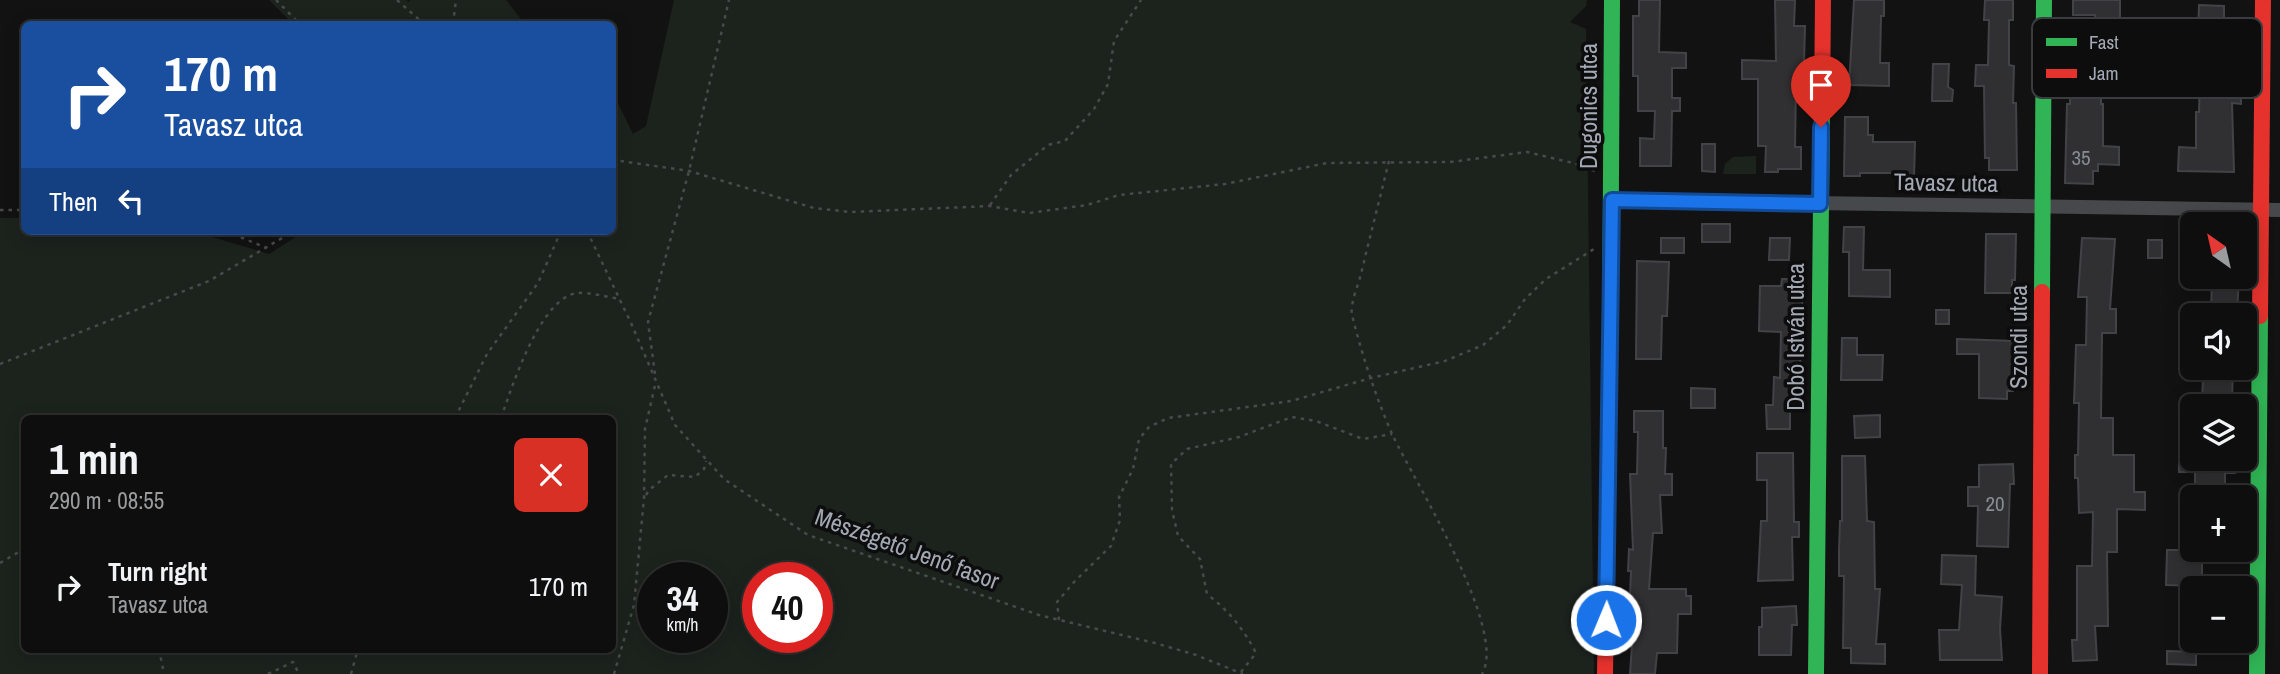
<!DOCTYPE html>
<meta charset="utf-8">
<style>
:root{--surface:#0e0e0e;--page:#1c1c1c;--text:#f1f3f6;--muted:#9b9c9e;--line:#2e2e2e}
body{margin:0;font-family:"Archivo Narrow",sans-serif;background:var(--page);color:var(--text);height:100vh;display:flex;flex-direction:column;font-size:26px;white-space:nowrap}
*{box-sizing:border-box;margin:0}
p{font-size:23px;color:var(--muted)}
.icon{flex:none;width:38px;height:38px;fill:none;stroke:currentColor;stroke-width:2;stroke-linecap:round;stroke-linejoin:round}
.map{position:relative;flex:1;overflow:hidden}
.details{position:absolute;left:21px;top:415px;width:595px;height:238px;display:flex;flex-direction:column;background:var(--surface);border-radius:10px;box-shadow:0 4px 18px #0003,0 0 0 2px var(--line)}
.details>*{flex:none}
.top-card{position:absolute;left:21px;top:21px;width:595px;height:214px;border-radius:10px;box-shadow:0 4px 18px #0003,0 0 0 2px var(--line);background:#1a4fa0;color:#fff;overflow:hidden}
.needle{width:46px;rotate:326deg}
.fabs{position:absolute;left:2180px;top:212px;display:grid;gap:14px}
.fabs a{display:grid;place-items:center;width:77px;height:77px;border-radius:10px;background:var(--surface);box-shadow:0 4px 18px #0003,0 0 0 2px var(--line);font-size:35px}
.speed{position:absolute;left:637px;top:562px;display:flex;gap:14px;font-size:35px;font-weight:700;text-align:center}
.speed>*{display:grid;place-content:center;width:91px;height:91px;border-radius:50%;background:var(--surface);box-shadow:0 4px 18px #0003,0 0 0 2px var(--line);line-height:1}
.speed small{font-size:18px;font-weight:400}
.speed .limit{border:10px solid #d22;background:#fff;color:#111}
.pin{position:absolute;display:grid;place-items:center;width:60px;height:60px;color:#fff;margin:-72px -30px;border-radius:50% 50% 50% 0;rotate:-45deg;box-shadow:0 0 7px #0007}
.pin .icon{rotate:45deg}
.me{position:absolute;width:77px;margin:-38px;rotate:1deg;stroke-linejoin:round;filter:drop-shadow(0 0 5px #0008)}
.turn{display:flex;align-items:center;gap:24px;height:147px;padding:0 28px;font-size:32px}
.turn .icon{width:91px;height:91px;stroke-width:2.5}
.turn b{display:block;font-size:49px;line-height:60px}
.then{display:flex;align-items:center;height:66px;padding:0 28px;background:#0003;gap:14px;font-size:26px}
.round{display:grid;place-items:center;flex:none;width:74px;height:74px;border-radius:10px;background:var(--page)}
.head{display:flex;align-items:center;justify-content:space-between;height:119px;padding:0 28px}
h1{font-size:42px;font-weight:700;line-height:52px}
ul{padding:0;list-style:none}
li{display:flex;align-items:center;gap:21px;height:105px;padding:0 28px}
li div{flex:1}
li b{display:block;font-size:26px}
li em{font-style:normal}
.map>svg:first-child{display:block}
.green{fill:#1c231d;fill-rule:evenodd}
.building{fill:#303032;stroke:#424346;stroke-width:2}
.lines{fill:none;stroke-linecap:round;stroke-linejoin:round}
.path{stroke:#484a4d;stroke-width:2.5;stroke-dasharray:3.5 5;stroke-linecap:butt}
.street{stroke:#47484b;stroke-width:14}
.fast{stroke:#30b455;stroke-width:16}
.jam{stroke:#e5322d;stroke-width:16}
.route-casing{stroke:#114b97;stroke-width:18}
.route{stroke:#1a73e8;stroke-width:12}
.labels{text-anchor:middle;stroke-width:7;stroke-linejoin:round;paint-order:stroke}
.number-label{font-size:21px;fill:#868b94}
.street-label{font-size:24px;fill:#a3a9b4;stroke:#0d0d0e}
.key{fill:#0d0d0e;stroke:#3a3c40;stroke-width:2}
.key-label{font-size:19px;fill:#a3a9b4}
</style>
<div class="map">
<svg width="2280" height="674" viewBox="0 0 2280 674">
<rect width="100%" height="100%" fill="#121213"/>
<!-- green -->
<g class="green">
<path d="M269 0H406L409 2 410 0H506L525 24H293Z"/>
<path d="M674 0H1587L1586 6 1570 22 1586 29 1594 674H0V218H24V231H192L269 254 305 231H612L613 93 633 134 646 126ZM612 418V649H24V418ZM653 578H712V637H653ZM758 578H817V637H758Z"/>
<path d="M1756 156V174H1723L1725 164 1733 157Z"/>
</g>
<!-- building -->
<g class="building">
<path d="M1639 0H1660L1659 52 1686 53V68H1672V98H1680V111H1672L1671 166H1640V138L1654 139 1655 111H1638V76H1633V16H1639Z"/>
<path d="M1775 0H1795L1794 26H1805L1804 63H1810V85H1796L1795 147H1801V169H1778V172H1765L1766 146H1758V79H1742V60L1776 61Z"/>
<path d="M1854 0H1884V16H1881L1880 63H1889V86L1849 85Z"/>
<path d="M1985 0H2013V20H2009V65L2014 66 2013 103H2016L2017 170H1989V158H1985L1984 86H1975L1976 65H1988L1989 20H1984Z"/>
<path d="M2073 0H2120V29H2104L2105 20H2095V15H2073Z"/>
<path d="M2199 5 2224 6V38H2239L2241 104 2232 103 2234 172 2178 171 2179 147 2196 148V112H2199L2200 80H2210V37H2198Z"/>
<path d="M2078 44H2096V70H2101V104H2103V146L2119 147V165L2098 164V171H2093V184L2065 183 2067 104H2070L2071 52H2077Z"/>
<path d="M1933 64H1949L1948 87 1953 90 1952 101H1932Z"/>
<path d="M1845 117H1868V135H1873V142H1915L1914 177H1894V173H1860V176H1844Z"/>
<path d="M1702 144H1715V172L1702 171Z"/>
<rect x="1702" y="224" width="28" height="18"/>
<path d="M1844 227H1864L1863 270H1890V297L1849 296V252H1843Z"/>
<path d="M1986 234H2016L2015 280H2012V293H1985Z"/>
<rect x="1661" y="238" width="23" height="15"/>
<path d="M1770 238H1790L1789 260H1769Z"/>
<path d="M2082 238 2115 239 2110 309H2116V333H2102L2101 418H2113V455H2134V492H2145V510L2117 509V552H2107L2108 626H2095L2097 660 2073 661 2072 640H2077V566H2092L2093 512 2079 513 2078 478H2075V455H2078L2079 403H2074L2076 345H2086L2087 297H2078Z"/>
<rect x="2148" y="240" width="14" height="18"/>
<path d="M1637 261 1669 262 1667 316H1662L1661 359H1636Z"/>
<path d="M2212 276H2239L2237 315H2211Z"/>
<path d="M1782 279H1803L1799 400H1790V429H1767L1766 405H1773L1774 377 1780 378 1781 332 1759 331 1760 286H1781Z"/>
<rect x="1936" y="310" width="13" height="14"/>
<path d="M1842 338H1857V355H1883L1882 380H1841Z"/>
<path d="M1957 339 2015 341 2013 391H2007V399L1979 398V354H1957Z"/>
<path d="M2212 368H2233L2232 400H2202L2203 379H2212Z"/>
<path d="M1691 388 1715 389V408H1691Z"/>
<path d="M1634 411H1663V448H1666L1665 474H1672V495H1660L1662 533H1653L1649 589H1686V596H1691V614H1678L1677 653H1657L1655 674H1630L1632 645H1628L1631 571H1628L1629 549 1633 550 1630 474H1637L1638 432H1634Z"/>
<path d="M1880 415V437L1855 438 1854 416Z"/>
<path d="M2179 452H2193V458H2235V473H2225V497H2195V472H2179Z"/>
<path d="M1757 453H1793L1794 522H1799V537H1792L1793 580 1758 581 1761 521H1767V480H1757Z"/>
<path d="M1842 456H1865L1867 521 1874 522 1875 589H1880L1876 644H1885V664L1851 663V648H1843L1844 576H1839V551L1840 521H1842Z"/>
<path d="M2013 464 2014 484H2010L2008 547 1977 546 1978 506H1968V487H1979V465Z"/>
<path d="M2167 550H2202V586L2166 585Z"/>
<path d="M1942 555 1976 556 1975 595 2002 597 2000 629 2002 660H1940L1939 630H1959L1962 585 1941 584Z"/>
<path d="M1796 606 1797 625H1792L1791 655H1759V627H1762V608Z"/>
<path d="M2167 651 2196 652V665L2167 664Z"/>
</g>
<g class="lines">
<!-- path -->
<g class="path">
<path d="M276 0 300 24"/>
<path d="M397 0 424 24"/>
<path d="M453 24 456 0"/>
<path d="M612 161H621L689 171 814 208 850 212 990 206 1029 213 1087 205 1119 195 1225 184 1327 163 1450 162 1527 152 1573 163 1595 171"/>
<path d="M1389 161C1380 198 1370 236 1361 274 1358 286 1350 303 1352 315 1362 355 1376 398 1393 436 1415 482 1508 630 1482 674"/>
<path d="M990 205 1011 175 1048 145 1065 141 1094 109 1108 84 1114 41 1141 0"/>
<path d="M0 210H24"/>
<path d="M225 231 267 248"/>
<path d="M587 231 631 323 675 425 724 479 808 535 1039 615 1155 643 1196 655 1243 674"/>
<path d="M0 364 209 281 294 231"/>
<path d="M655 374 648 322 689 171 729 0"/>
<path d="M455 418 487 354 538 283 561 231"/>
<path d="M501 418C512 387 540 298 577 293 589 292 607 297 620 299"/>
<path d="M646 495 649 490 668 475 695 477 704 469 706 461"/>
<path d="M0 563 24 549"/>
<path d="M1059 620 1057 602 1075 581 1111 546 1120 520 1119 497 1133 469 1139 439 1149 427 1168 418 1291 401 1371 378 1445 361 1483 345 1507 325 1525 299 1546 279 1594 249"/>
<path d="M159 649 164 674"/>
<path d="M1241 672 1256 653C1243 628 1229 611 1207 594L1200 559 1178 536 1172 510 1171 464 1187 449 1239 437 1292 417 1316 421 1363 439 1392 434"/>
<path d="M268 674 293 662 299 674"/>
<path d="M351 674 358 649"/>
<path d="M614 674 634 605 644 498 645 429 656 381"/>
</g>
<!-- street -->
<path class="street" d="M1612 200 2280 210"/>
<!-- fast -->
<g class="fast">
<path d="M2042 292 2044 0"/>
<path d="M1610 350 1612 0"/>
<path d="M1816 674 1822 110"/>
<path d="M2257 674 2260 316"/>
</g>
<!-- jam -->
<g class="jam">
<path d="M1822 110 1823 0"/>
<path d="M2260 316 2263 0"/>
<path d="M1605 674 1610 350"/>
<path d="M2040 674 2042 292"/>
</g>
</g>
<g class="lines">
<defs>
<path id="route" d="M1606 620 1612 200 1820 204 1821 127"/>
</defs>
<!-- route casing -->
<use href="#route" class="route-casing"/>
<!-- route -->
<use href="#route" class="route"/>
</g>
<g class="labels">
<!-- number labels -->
<g class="number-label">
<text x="2081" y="165">35</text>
<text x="1995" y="511">20</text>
</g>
<!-- street labels -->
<g class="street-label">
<text transform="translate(1589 106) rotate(-90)" y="8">Dugonics utca</text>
<text transform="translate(1946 183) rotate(1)" y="8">Tavasz utca</text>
<text transform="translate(1796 337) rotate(-90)" y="8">Dobó István utca</text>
<text transform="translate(2019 337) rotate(-90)" y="8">Szondi utca</text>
<text transform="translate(907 549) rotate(20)" y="8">Mészégető Jenő fasor</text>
</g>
</g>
<!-- legend -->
<rect x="2032" y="18" width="230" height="80" rx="10" class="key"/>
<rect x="2046" y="38" width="31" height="8" fill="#30b455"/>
<rect x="2046" y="69" width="31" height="9" fill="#e5322d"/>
<g class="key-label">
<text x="2089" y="49">Fast</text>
<text x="2089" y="80">Jam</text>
</g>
</svg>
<div class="fabs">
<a><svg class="needle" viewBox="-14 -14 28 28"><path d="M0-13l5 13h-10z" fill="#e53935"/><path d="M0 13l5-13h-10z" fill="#9b9c9e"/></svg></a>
<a><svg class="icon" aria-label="sound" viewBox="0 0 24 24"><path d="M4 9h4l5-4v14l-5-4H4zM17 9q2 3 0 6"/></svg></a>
<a><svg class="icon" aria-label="layers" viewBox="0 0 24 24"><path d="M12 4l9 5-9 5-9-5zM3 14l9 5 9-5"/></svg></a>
<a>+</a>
<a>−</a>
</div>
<div class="speed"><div>34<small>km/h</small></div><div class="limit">40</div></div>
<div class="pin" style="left:1821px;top:127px;background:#d93025"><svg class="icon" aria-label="arrive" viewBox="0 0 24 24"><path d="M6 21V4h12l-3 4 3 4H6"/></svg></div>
<svg class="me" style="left:1606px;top:620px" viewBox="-20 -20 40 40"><circle r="17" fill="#1a73e8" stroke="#fff" stroke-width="3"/><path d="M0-11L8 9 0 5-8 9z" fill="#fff"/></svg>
<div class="top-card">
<div class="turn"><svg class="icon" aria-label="right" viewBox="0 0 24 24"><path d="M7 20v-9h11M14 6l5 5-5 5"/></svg><div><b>170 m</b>Tavasz utca</div></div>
<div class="then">Then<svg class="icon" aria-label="left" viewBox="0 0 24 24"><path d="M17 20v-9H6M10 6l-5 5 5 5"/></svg></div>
</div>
<section class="details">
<div class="head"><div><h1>1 min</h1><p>290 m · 08:55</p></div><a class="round" style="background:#d93025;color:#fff"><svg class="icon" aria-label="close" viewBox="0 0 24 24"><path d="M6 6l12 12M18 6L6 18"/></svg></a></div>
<ul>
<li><svg class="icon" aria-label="right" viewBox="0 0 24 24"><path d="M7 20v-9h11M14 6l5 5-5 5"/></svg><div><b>Turn right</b><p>Tavasz utca</p></div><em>170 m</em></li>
</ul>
</section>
</div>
